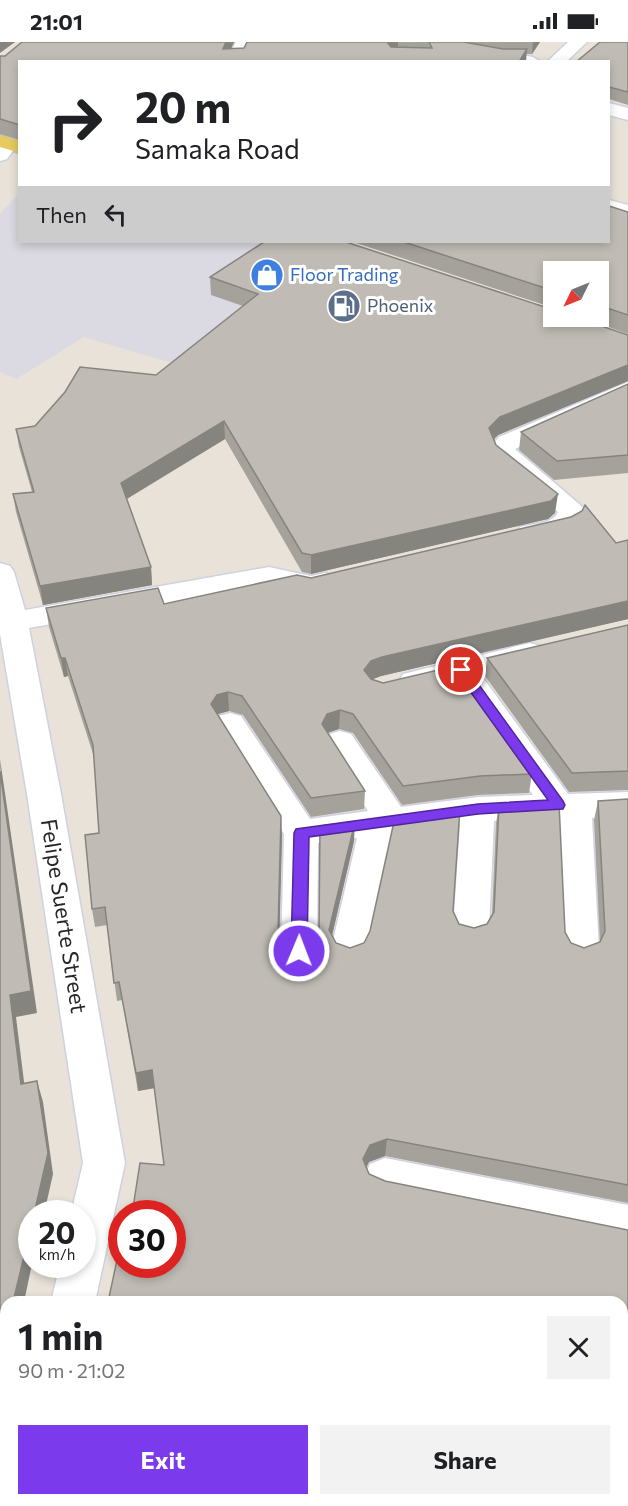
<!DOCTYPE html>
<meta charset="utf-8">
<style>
:root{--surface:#fff;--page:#f2f2f2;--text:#202124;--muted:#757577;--accent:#7c3aed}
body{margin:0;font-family:Commissioner,sans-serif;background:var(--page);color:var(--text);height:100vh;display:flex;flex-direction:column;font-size:22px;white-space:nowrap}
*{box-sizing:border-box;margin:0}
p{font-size:20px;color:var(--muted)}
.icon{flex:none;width:33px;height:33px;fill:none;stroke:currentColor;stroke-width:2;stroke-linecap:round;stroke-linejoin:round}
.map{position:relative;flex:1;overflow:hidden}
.details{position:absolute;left:0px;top:1254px;width:628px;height:210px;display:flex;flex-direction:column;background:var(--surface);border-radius:18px 18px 0 0;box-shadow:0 3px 9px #0003}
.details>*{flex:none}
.guide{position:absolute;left:18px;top:18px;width:592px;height:183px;border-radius:0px;box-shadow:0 3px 9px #0003;background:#fff;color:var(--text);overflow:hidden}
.needle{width:39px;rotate:227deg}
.controls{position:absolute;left:543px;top:219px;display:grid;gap:12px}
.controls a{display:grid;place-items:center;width:66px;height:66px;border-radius:0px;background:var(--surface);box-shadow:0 3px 9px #0003;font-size:30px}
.speed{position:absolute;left:18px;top:1158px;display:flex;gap:12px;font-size:30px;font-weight:700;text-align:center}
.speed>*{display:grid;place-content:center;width:78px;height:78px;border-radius:50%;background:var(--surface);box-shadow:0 3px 9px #0003;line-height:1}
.speed small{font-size:15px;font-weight:400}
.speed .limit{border:9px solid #d22;background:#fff;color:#111}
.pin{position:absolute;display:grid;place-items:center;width:51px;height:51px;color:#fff;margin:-26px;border:3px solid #fff;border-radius:50%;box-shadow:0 2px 6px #0007}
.me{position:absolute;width:66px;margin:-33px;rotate:1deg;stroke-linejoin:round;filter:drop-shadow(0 0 4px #0008)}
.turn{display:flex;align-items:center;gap:21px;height:126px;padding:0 18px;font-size:27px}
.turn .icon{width:78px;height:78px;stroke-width:2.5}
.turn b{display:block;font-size:42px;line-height:51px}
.then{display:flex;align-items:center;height:57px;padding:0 18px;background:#0003;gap:12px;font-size:22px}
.round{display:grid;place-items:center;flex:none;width:63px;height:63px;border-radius:0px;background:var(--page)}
.summary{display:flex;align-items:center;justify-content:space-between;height:102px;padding:0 18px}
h1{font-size:36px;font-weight:700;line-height:45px}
.cta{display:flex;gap:12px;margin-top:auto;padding:12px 18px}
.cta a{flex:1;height:69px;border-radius:0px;background:var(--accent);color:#fff;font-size:24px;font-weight:700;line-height:69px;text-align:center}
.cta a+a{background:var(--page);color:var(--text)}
.status{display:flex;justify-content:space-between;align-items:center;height:42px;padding:0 30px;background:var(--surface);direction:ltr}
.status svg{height:16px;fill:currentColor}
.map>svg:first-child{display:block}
.industrial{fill:#dbd9e1}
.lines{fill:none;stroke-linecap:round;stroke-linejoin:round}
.minor-casing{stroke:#ced1df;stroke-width:3}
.major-casing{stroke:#c2c2c2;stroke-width:3}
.minor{fill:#fff;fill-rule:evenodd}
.major{fill:#e5c961;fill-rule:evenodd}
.wall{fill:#a5a29c}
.shaded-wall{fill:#86847f}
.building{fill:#c0bcb5;stroke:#86847f;stroke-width:1.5}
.route{fill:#7c3aed;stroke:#51269a;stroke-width:1.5}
.labels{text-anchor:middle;stroke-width:6;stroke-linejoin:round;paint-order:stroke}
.far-shop-label{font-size:18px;fill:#366cbe;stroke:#fff;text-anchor:start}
.far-service-label{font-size:18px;fill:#4e5e75;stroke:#fff;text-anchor:start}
.street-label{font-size:22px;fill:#262626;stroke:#fff}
</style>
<div class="status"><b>21:01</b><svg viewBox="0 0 49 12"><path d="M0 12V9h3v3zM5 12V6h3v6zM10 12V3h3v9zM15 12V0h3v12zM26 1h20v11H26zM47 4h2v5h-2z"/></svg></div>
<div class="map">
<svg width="628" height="1464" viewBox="0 0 628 1464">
<rect width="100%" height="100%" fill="#e8e2d9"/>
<!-- industrial -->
<path class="industrial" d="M19 151 20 200H292L331 211 172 321 84 295 16 337 0 330V172Z"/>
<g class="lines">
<defs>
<g id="minor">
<path d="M236 0H254L243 20H225Z"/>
<path d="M415 0H452L533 15 541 20H502L424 5 418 4Z"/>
<path d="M568 0H587L566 20H547Z"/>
<path d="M609 61 628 66V78L609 73Z"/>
<path d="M8 96 15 98 18 102 7 117 0 119V99Z"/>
<path d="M609 158 628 163V175L609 170Z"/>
<path d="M628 340V356L515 407 586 468C584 474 582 481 577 485 564 496 535 501 520 497L516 491 520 485C532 482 553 482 558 470L496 419 489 406 499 395Z"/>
<path d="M0 521 10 524 14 530 25 568 269 525 311 534 325 531 335 534 339 540 335 546 311 552 269 543 29 586 61 752 125 1121 95 1260H51L60 1222H82V1172H71L83 1121 27 752 0 592Z"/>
<path d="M530 601 541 604 545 611 541 618 481 633 568 752 628 750V774L592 776 599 907 594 917 581 922 568 917 563 907 558 777 494 779 489 888 484 898 471 902 458 898 453 888 460 782 392 792 367 907 362 917 349 922 336 917 331 907 357 796 318 801 317 909 312 919 299 924 286 919 281 909 284 792 214 682 219 674 230 671 241 674 310 777 368 769 324 700 329 692 340 689 351 692 401 765 478 755 533 753 453 640 414 649 403 646 399 639 403 632Z"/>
<path d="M385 1116 628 1163V1203L385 1154 370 1148 364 1135 370 1122Z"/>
<path d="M6 1448V1458H50L49 1464H1Z"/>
</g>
<path id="major" d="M0 93 20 99V111L0 105Z"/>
</defs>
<!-- minor casing -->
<use href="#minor" class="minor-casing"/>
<!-- major casing -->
<use href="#major" class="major-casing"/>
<!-- minor -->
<use href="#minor" class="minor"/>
<!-- major -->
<use href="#major" class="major"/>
</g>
<!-- wall -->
<g class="wall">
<path d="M22 0H234L231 7 244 6 247 0H540L532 12H527L20 20V98L0 92V14H5Z"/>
<path d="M628 0V63L609 57V20Z"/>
<path d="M628 170V292L578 274H598V230H554V266L353 200H609Z"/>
<path d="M210 235 628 293V339L498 393 494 397 496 403 555 471 548 477 311 532 302 530 225 397 127 457 151 525 152 543 43 563 16 470 13 452 32 450 19 405 16 387 35 384 156 333 243 264 211 253Z"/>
<path d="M628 342V431L554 438 519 408 521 390Z"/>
<path d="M628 498V577L381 634 371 638 532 732 529 751 478 753 402 763 353 691 339 687 327 691 365 749 364 767 311 775 243 673 229 669 218 672V673L282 793 279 892 285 903 300 908 313 903 319 892 354 799 332 894 336 901 350 906 453 869 459 882 474 886 487 882 492 873 496 781 499 763 571 901 584 906 600 900 594 778 598 759 628 757V1161L385 1114 369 1120 366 1126 369 1132 622 1458 122 1222 164 1123 154 1046 138 1049 122 958 117 959 107 883 95 885 92 867 99 791 94 715 68 634 64 635 49 585 46 566 164 562 311 536 616 501Z"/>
<path d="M628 583V748L569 750 485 634 487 616Z"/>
</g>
<!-- shaded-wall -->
<g class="shaded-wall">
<path d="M0 0H15L0 11Z"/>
<path d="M226 0H234L225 20 223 7Z"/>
<path d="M386 0H398V7L391 8Z"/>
<path d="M533 0H540L532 12Z"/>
<path d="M527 7 526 20H519Z"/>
<path d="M628 323V339L498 393 487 404 489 386 500 375Z"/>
<path d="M224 379 225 397 123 459 121 441Z"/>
<path d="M558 452 555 471 548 477 311 532V513Z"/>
<path d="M151 525 152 543 43 563 40 544Z"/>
<path d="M628 559V577L381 634 370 638 364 628 371 619 382 615Z"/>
<path d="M61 616H65L68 634 64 635Z"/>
<path d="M228 650 229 669 218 672 212 681 211 662 217 653Z"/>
<path d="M340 668 339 687 327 691 322 682 327 672Z"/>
<path d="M0 717 37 971 16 975 27 1064 21 1042 10 953Z"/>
<path d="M281 774 282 793 279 909 278 891Z"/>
<path d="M355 780 354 799 329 906V888Z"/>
<path d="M152 1028 155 1046 138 1049 136 1031Z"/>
<path d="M37 1039 43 1060 53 1132 44 1172H34Z"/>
<path d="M387 1097 385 1114 369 1120 362 1134 363 1117 370 1103Z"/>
<path d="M32 1181V1222L24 1260H13Z"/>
<path d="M6 1270V1322L0 1352V1299Z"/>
</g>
<!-- building -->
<g class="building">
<path d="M22 0H226L223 7 244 6 247 0H387L391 5 432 6 429 0H464L503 7H527L519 20H20V83L0 77V14H5Z"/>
<path d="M600 0H628V50L609 45V20H576Z"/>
<path d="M609 164 628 170V273L598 263V230H554V249L404 200H609Z"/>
<path d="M264 200H346L554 268V274H572L628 293V323L500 375 489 386 496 403 558 452 551 459 311 513 302 511 224 379 121 441 151 525 40 544 13 452 34 450 16 387 35 384 65 350 80 325 156 333 258 252 210 235Z"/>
<path d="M628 342V413L557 419 521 390Z"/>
<path d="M585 463 616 501 628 498V559L382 615 371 619 364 628 371 637 383 641 455 624 532 732 480 734 403 744 353 672 340 668 327 672 322 682 365 749 311 756 242 654 228 650 217 653 211 662 281 774 278 891 285 903 300 908 313 903 319 892 320 784 355 780 329 888 336 901 350 906 364 901 370 889 395 775 460 766 453 869 459 882 474 886 487 882 494 870 499 763 559 761 565 890 571 901 584 906 600 900 605 889 598 759 628 757V1143L387 1097 370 1103 363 1117 369 1132 385 1139 628 1188V1464H444L445 1458H622V1260H108L120 1204H122V1222H172V1172H132L140 1121 164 1123 152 1028 136 1031 119 940 114 941 105 865 92 867 85 793 99 791 93 703 65 616H61L46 566 158 546 164 562 297 533 311 536 571 475 582 469Z"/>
<path d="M628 583V729L572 731 487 616Z"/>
<path d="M0 729 31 949 10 953 21 1042 37 1039 48 1111 34 1172H32V1181L13 1260H6V1270L0 1299Z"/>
<path d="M83 1458H340L339 1464H82Z"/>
</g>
<!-- route -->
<path class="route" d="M461 624 466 625 563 759 565 763 563 767 478 772 309 795 307 909 304 913H294L291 909 294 791 296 787 478 762 548 758 457 631 455 628Z"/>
<!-- icons -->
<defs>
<symbol id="shop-disc" viewBox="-11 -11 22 22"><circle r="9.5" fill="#3f7fe0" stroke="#fff"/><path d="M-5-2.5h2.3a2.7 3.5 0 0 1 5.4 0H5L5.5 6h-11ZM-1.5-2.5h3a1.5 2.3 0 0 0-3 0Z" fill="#fff"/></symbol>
<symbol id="fuel-disc" viewBox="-11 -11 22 22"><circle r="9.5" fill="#5c6f8a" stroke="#fff"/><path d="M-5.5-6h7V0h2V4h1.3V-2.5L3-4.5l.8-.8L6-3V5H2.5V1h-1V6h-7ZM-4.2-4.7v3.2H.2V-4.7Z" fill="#fff"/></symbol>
</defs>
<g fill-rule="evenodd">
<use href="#shop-disc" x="248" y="214" width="38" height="38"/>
<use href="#fuel-disc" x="325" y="245" width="38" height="38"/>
</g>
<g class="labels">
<!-- far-shop labels -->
<g class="far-shop-label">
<text x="290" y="239">Floor Trading</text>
</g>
<!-- far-service labels -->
<g class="far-service-label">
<text x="367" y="270">Phoenix</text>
</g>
<!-- street labels -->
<g class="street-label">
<text transform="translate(64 874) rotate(81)" y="8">Felipe Suerte Street</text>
</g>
</g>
</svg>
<div class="controls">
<a><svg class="needle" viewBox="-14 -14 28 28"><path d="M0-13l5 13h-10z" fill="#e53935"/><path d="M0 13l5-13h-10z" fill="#757577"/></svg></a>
</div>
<div class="speed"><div>20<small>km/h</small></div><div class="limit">30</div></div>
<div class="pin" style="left:461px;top:628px;background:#d93025"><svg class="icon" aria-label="arrive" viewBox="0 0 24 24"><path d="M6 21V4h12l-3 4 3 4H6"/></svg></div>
<svg class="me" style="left:299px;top:909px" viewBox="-20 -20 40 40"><circle r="17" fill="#7c3aed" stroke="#fff" stroke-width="3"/><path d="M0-11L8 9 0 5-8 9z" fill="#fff"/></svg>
<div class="guide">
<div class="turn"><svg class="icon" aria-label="right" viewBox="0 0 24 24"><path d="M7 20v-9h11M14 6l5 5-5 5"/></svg><div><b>20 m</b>Samaka Road</div></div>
<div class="then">Then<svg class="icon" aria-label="left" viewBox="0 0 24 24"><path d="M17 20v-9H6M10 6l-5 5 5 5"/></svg></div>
</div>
<section class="details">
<div class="summary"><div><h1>1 min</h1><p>90 m · 21:02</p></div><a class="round"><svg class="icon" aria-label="close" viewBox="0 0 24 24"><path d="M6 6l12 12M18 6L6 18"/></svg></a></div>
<div class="cta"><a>Exit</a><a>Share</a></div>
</section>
</div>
